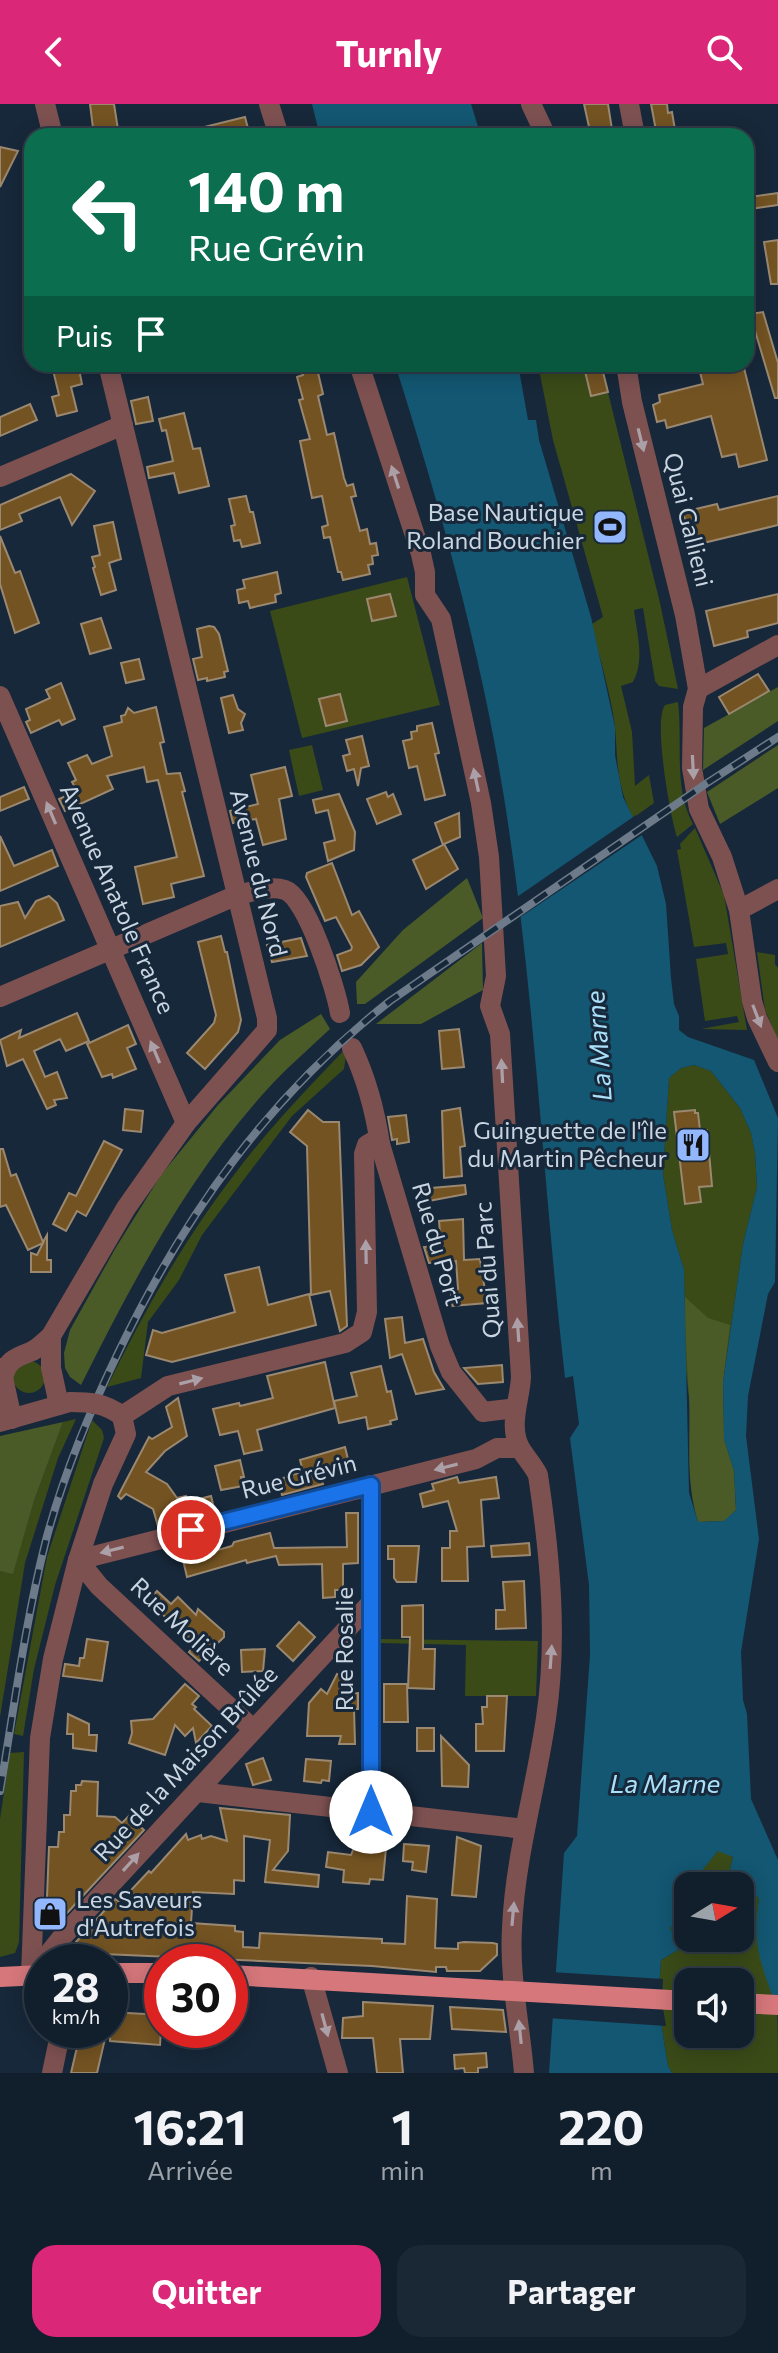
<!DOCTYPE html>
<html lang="fr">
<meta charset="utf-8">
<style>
:root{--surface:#111e2c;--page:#1a2734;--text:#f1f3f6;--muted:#9ca2a9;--line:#303c48;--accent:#db2777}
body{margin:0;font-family:Commissioner,sans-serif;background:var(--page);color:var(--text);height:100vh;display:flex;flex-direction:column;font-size:30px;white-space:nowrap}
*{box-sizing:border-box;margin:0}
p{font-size:26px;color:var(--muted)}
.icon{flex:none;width:44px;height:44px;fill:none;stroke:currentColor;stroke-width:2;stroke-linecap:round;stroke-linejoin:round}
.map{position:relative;height:1969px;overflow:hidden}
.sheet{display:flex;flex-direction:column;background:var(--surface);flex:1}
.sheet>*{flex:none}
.hud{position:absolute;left:24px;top:24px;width:730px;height:244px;border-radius:24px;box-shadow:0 4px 20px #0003,0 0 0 2px var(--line);background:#0b6e4f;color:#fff;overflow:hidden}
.needle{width:52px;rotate:79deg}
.controls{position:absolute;left:674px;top:1768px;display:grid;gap:16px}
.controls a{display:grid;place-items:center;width:80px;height:80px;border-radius:16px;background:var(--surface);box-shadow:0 4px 20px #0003,0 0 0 2px var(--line);font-size:40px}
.speed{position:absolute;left:24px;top:1840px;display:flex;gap:16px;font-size:40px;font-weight:700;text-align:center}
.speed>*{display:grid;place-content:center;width:104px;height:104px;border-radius:50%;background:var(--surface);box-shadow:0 4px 20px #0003,0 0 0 2px var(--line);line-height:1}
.speed small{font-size:20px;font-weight:400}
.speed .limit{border:12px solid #d22;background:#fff;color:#111}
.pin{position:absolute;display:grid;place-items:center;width:68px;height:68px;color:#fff;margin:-34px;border:4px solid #fff;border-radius:50%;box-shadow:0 2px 8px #0007}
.me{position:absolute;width:88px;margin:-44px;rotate:0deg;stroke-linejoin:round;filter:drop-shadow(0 0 6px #0008)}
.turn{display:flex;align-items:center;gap:28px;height:168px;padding:0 32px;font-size:36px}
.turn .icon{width:104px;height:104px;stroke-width:2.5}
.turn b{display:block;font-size:56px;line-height:68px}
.then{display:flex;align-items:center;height:76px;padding:0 32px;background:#0003;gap:16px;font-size:30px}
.eta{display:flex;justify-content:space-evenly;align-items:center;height:136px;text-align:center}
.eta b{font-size:48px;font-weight:700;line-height:56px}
.primary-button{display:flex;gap:16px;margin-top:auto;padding:16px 32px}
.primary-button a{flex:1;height:92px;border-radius:24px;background:var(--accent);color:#fff;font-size:32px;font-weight:700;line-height:92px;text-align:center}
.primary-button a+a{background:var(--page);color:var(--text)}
header{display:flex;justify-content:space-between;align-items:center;height:104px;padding:0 32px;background:var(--accent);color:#fff;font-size:36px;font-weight:700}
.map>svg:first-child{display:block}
.green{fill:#3a4b18;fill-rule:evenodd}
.forest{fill:#4a5b28}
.water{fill:#135772;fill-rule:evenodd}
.pier{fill:#17283a}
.building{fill:#735322;stroke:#9b8870;stroke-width:2}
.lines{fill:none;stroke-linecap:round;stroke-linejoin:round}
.minor{stroke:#7e5151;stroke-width:20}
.major{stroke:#d5777b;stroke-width:20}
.rail-casing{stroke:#6c7a89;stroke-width:8}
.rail{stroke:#17283a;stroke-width:5;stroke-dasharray:15;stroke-linecap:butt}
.minor-bridge{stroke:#7e5151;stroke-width:20}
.oneway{fill:#aca0a8}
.route-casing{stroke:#114b97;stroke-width:20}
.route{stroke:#1a73e8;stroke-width:14}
.labels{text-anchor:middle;stroke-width:6;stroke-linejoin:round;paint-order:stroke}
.poi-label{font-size:24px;fill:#cad5e2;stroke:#17283a;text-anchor:end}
.street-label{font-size:24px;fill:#cad5e2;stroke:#17283a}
.water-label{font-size:26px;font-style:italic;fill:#abe0fa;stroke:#17283a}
</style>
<header><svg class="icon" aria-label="back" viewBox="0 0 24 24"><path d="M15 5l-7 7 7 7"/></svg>Turnly<svg class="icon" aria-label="search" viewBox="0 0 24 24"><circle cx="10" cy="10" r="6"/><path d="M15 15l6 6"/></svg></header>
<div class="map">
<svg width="778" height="1969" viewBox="0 0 778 1969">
<rect width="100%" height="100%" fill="#17283a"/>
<!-- green -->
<g class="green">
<path d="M538 260H601L660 499 678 585 659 582 655 577 643 504 634 506C637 530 645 556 633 578L621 582 632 628 635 682 649 671 654 699 633 714C616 680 618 659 615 623 611 589 599 554 592 520L603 513 553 336Z"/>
<path d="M407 473 440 601 302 634 270 507Z"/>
<path d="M678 598C683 639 673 683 693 720L677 733C670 711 653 617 665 601Z"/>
<path d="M312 641 323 686 299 692 289 646Z"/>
<path d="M695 724 724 791 747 926 701 925 739 918 737 912 705 917 696 855 728 850 726 839 694 843 677 746 681 745 680 740Z"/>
<path d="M757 848 775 851V860L778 864V936L765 906Z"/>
<path d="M347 943 344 965 292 1012 202 1131 179 1176 148 1218 141 1274 107 1283C144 1207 185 1134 237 1067 270 1023 309 983 347 943Z"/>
<path d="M694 961 711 967 740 1004 751 1029 755 1049 757 1083 743 1140 723 1278 724 1335 734 1367 689 1293 685 1258 684 1166 672 1126 663 1070 669 974 681 964Z"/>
<circle cx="29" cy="1273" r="16"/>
<path d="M76 1315 58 1354 25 1459 0 1613V1467L13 1469 34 1397 63 1318Z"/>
<path d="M92 1316 102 1326 104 1334 55 1481 34 1565 23 1632 14 1630 47 1453Z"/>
<path d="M379 1535 538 1537 536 1592H465L466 1541 379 1539Z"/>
<path d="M24 1648 19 1838 15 1849 0 1853V1715L10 1649Z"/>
<path d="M719 1746 733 1753 730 1765 742 1773 759 1795C753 1834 769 1869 777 1906 778 1925 778 1949 778 1969H672L668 1962 658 1899 661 1856 681 1844 670 1824 688 1809V1834H740V1782H701L699 1769ZM688 1878H740V1930H688Z"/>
</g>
<!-- forest -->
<g class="forest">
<path d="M778 583V617L703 666 704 624Z"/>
<path d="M778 641V684L720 720 707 688Z"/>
<path d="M467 774 483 814 365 900H357L356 878 403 826Z"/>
<path d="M482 839 483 886 421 920H376Z"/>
<path d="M321 910 330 925C311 943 291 960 273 979 191 1067 134 1175 81 1281L70 1273 65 1264 64 1249 70 1226 115 1145 161 1071 218 1001 280 936Z"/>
<path d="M685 1193 708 1214 730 1221 723 1278 724 1335 734 1367 736 1406 725 1417 698 1418C685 1374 691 1338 689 1293 687 1260 685 1227 685 1193Z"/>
<path d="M63 1318 34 1397 13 1470 0 1467V1332Z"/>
</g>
<!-- water -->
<g class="water">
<path d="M312 0H471L481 32H320Z"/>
<path d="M395 260H518L528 316H536L539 336 591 513 615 623V651L623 693 657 762 666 800 671 874 674 900 679 912V926L688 933 754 956 778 1014 775 1178 768 1190 748 1292 746 1332 759 1435 741 1548 743 1596 747 1610 751 1695 778 1756V1908C763 1863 751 1845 759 1795L742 1773 730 1765 733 1753 718 1747 700 1769 701 1782H688V1809L670 1824 681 1844 661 1856 658 1899 668 1962 672 1969H549L564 1749 577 1732 590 1551 589 1481 570 1334 579 1320 573 1272 565 1274C541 1065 534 855 496 647 472 516 435 387 395 260ZM694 961 711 967 740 1004 751 1029 755 1049 757 1083 743 1140 723 1278 724 1335 734 1367 736 1406 724 1417 698 1418 689 1389 684 1166 672 1126 663 1070 669 974 681 964Z"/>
</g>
<!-- pier -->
<g class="pier">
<path d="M636 711 645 729 516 816 514 795Z"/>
<path d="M551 1868 663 1875 662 1898 666 1922 547 1914Z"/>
</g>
<!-- building -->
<g class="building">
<path d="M90 0H114L119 32H94Z"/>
<path d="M584 0H608L613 32H591Z"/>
<path d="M651 0H667L668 9 672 8 676 32H657Z"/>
<path d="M245 13 250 32H188V27Z"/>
<path d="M0 43 18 47 0 83Z"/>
<path d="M778 89V101L750 105 749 93Z"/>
<path d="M778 136V180H771L764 138Z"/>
<path d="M763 208 778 259V294H775L750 210Z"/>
<path d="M78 260 82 280 71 283 77 307 57 312 52 293 59 291 53 266Z"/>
<path d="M300 260H316L323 290 318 292 327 331 334 329 344 374 347 382 353 380 356 392 351 393 360 427 367 425 370 440 376 439 378 451 372 452 373 460 368 461 370 470 343 476 341 468H338L330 433 324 434 322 423 328 421 322 392 312 394 300 337 310 335 299 296 303 295 297 273 303 271Z"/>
<path d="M601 260 608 288 591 292 584 263Z"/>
<path d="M698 260H743L767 356 739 363 736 350 722 353 711 312 667 324 665 316 657 318 653 301 660 298 659 291 703 280Z"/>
<path d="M148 293 153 317 136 320 131 297Z"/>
<path d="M30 300 37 316 0 332V313Z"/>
<path d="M184 309 193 345 200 344 209 382 179 389 174 369 149 374 147 363 173 357 166 326 162 327 159 315Z"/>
<path d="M71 370 95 387 72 421 60 393 19 410 22 417 0 426V401Z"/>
<path d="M246 392 250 408H253L260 439 242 443 240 436 234 437 231 422 235 421 229 395Z"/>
<path d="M778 392V421L691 442 683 408 717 400 719 406Z"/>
<path d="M113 418 121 455 109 459 116 486 101 491 93 464 95 463 92 453 100 451 94 422Z"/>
<path d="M0 432 15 469 20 467 39 519 15 529 0 480Z"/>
<path d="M277 468 281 489 275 491 276 498 250 504 248 497 239 499 237 486 245 484 243 476Z"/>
<path d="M390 490 396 512 372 517 367 495Z"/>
<path d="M778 490V519L747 527 748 533 714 542 706 507Z"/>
<path d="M101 514 111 544 90 550 81 520Z"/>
<path d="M209 522 214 523 219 530 228 567 224 568 225 573 207 577V574L198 576 193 555 202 553 197 525Z"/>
<path d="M139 555 144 575 126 579 121 559Z"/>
<path d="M758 570 769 587 729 610 719 593Z"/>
<path d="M61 579 75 615 62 621 59 616 31 629 26 618 30 616 26 605 50 594 46 586Z"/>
<path d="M340 590 347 617 326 622 319 595Z"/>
<path d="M233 591 238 605 245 610 241 619 243 626 229 629 221 594Z"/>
<path d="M156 603 164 638 160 639 167 670 180 669 185 687 182 688 204 772 171 780 174 793 143 800 135 763 177 753 158 676 147 678 144 663 107 672 113 685 65 707 59 695 77 687 72 678 76 676 68 659 87 651 92 660 112 652 104 623 122 618 121 612 125 611 128 604 134 609Z"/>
<path d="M432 619 439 649 435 650 445 691 425 696 417 662 409 664 403 637 412 635 411 628 417 627V622Z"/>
<path d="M362 632 369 662 361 664 358 682 354 665 347 667 343 652 350 650 346 636Z"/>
<path d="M285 663 292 692 279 695 286 735 263 741 256 715 233 719 230 707 258 700 251 671Z"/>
<path d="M24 683 29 695 0 707V693Z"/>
<path d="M386 688 388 693 393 690 401 710 377 720 367 695Z"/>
<path d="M339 690 355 728 354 746 328 757 324 739 335 736 328 706 316 709 313 696Z"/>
<path d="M459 709 460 733 444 740 458 765 426 785 413 756 443 741 435 719Z"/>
<path d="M0 732 14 762 52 746 58 762 0 787Z"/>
<path d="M332 759 352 811 359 807 379 843 361 861 342 867 337 851 351 846 352 843 336 813 325 817 306 773 307 769Z"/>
<path d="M49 792 57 799 64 816 0 843V802L18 798 25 814 36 797Z"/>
<path d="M221 832 225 848H227L241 916 238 928 205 965 187 949 214 919 216 911 198 838Z"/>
<path d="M301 834 307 852 272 858 267 841Z"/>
<path d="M77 909 89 937 66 947 60 935 34 947 45 973 57 968 67 994 54 996 56 1001 47 1005 23 955 7 962 0 936 21 926 19 934Z"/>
<path d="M128 921 136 940 127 944 136 965 113 974 112 970 102 973 87 940Z"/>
<path d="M459 925 464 963 442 965 439 927Z"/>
<path d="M460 1004 465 1042 460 1043 462 1072 444 1074 442 1007Z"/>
<path d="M125 1005 143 1007 141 1028 123 1026Z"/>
<path d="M308 1006 323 1018H339L347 1222 340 1227 330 1187 311 1191 307 1042 290 1028Z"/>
<path d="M695 1006V1009H698L700 1026H707L712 1082 699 1083 701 1098 685 1100 674 1008Z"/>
<path d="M406 1011 409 1038 397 1040V1035L392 1036 388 1013Z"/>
<path d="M104 1037 122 1046 86 1112 77 1107 66 1127 53 1120 69 1089 76 1092Z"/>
<path d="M0 1045H3L11 1072 16 1070 43 1138 47 1131V1156H51V1168H31V1149L37 1151 43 1139 28 1146 6 1101 0 1103Z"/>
<path d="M465 1081 466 1090 423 1098 420 1085Z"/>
<path d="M463 1115 464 1156 480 1155 487 1199 452 1202 451 1190 458 1185 456 1157 429 1159 424 1143 441 1141 439 1117Z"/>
<path d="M259 1163 268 1201 309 1190 316 1221 172 1258 146 1251 153 1226 162 1229 235 1208 225 1171Z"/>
<path d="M402 1213 405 1239 423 1235 434 1268 444 1285 416 1290 402 1250 390 1254 385 1215Z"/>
<path d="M325 1258 335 1304 257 1326 262 1346 244 1350 238 1327 220 1331 213 1305 239 1299 240 1302 273 1294 267 1272Z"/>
<path d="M502 1261 503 1278 478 1280 464 1264Z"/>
<path d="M381 1262 387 1288 391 1287 397 1315 390 1317 391 1320 368 1325 366 1313 339 1319 334 1297 357 1292 351 1269Z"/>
<path d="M178 1294 187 1332 165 1347 146 1368 167 1380 177 1394 186 1392 187 1398 211 1392 215 1408 158 1422 153 1405 126 1390 121 1395 118 1392 149 1333 152 1335 172 1323 166 1303Z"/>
<path d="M345 1343 350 1363 320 1370 323 1380 282 1391 278 1376 303 1367 300 1356Z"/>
<path d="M240 1356 244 1373H241L243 1382 221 1386 215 1362Z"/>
<path d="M457 1373 459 1379 496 1373 499 1394 481 1396 484 1442 467 1443 468 1477H442V1444H450V1427H457L448 1397 423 1403 420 1390 434 1386 432 1380Z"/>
<path d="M346 1409H358V1459L343 1460V1486H335V1493L323 1494 322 1460 279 1461 276 1452 247 1459 246 1456 187 1473 183 1456 232 1442 234 1438 270 1429 274 1444 347 1443Z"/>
<path d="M529 1439 530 1451 492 1453 491 1442Z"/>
<path d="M388 1442H419L416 1478H397L394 1474V1455H388Z"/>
<path d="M524 1477 526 1524 496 1525V1506H505L503 1478Z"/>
<path d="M157 1487 171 1500 178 1493 196 1511 198 1505 224 1528V1533L199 1557 189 1548 195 1540 162 1510 159 1513 145 1500Z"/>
<path d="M423 1501V1545H435L434 1585 408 1584 410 1533H402V1502Z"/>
<path d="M299 1518 315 1533 293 1557 277 1542Z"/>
<path d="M87 1535 108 1538 102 1577 63 1572 65 1560 79 1562 80 1554H84Z"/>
<path d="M265 1545 263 1567 242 1568 241 1546Z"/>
<path d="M337 1570 350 1575 346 1590 358 1589V1605H354L355 1640H339L341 1632H307L309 1599 321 1585 327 1590Z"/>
<path d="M185 1580 199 1592 192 1600 196 1603 194 1605 212 1622 196 1639 193 1624 185 1632 175 1621 165 1651 129 1639 132 1629 131 1617 153 1615Z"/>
<path d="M384 1580H407L408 1618H384Z"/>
<path d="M487 1592H507L504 1647H476V1620H483L482 1603H487Z"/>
<path d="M68 1610 89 1620V1631H97L96 1647 73 1644V1630H67Z"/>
<rect x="417" y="1624" width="17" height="23"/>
<path d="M441 1632 469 1661 468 1683 442 1682Z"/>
<path d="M263 1654 271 1676 253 1681 246 1660Z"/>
<path d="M306 1655 331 1657 329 1677 322 1676 321 1679 304 1677Z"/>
<path d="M82 1677 98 1678 97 1712 115 1713 122 1719 129 1712 144 1726 55 1822 46 1818 49 1743H58L59 1728H64V1711H70L71 1687H76V1681H81Z"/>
<path d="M220 1704 290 1711 288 1747 273 1766 319 1771 318 1783 265 1778 270 1736 244 1732V1777L234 1776V1790L193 1788 191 1819 235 1822V1827L243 1828V1843L259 1844 260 1829 382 1835V1839L405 1840 407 1792 437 1795 435 1844 458 1845V1839L464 1838 493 1839 497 1840V1851L480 1867H447L446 1863H436V1868L372 1862 81 1849 76 1838 115 1795 120 1798 149 1767 151 1769 186 1730 188 1736 201 1731 202 1735 211 1732 227 1737Z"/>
<path d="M457 1733 481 1742 476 1793 452 1791Z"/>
<path d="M404 1740 429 1742 426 1768 412 1766 413 1758 403 1757Z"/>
<path d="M355 1741 386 1744 383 1776 370 1775 369 1780 343 1778 344 1766 326 1763 328 1748 351 1751Z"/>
<path d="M363 1898 433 1902 430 1935H400L403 1969H377L373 1934H342L343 1914 363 1912Z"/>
<path d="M450 1903 503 1906 506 1928 452 1925Z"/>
<path d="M110 1908 162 1911 160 1941 110 1937Z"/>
<path d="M81 1926H107L97 1969H71Z"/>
<path d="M486 1949 487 1963 478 1964V1969H465L464 1964 455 1965 454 1951Z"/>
</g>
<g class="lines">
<!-- minor -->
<g class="minor">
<path d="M45 0 53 32"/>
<path d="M269 0 279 32"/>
<path d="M531 0 546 32"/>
<path d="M629 0 635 32"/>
<path d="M359 260 421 450 425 468V491L441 515 481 699 489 753 496 872 490 902 500 930 521 1273C520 1296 508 1321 520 1344 526 1354 533 1361 538 1371 550 1451 558 1534 546 1614 536 1684 515 1753 512 1824 509 1872 520 1921 524 1969"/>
<path d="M626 260 632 298 685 511 698 585 693 603 692 664 699 705 722 753 739 806 752 897 757 914 778 958"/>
<path d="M0 373 123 321"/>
<path d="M698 585 778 541"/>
<path d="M0 592 186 1019"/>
<path d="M739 806 778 785"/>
<path d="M0 893 235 792C250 788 270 781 285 786 307 793 336 885 340 909"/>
<path d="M352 944C367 976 375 1006 380 1040L440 1242 451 1268 483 1308 516 1304"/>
<path d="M51 1232V1264L59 1301"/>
<path d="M1 1264 12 1315"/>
<path d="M3 1274C7 1257 14 1254 30 1248 38 1245 44 1238 51 1232L126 1104 186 1019 267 926V914L108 260"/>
<path d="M0 1318 70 1298"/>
<path d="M78 1456 476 1355 497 1344H520"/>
<path d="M78 1456 99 1482 253 1625"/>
<path d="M198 1688 525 1725"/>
<path d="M371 1708V1381"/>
<path d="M31 1872 40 1634 53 1555 78 1456 103 1380 126 1330 122 1312 168 1282 345 1239 362 1228 367 1208 364 1050 367 1041 374 1037 380 1040"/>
<path d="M31 1872 63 1832 370 1500"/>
<path d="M311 1873 338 1969"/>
<path d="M52 1969 61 1926"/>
</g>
<!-- major -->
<g class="major">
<path d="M110 1869H162"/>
<path d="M230 1871 688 1897"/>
<path d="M0 1873 42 1871"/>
<path d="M740 1899 778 1901"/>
</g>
<defs>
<path id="rail" d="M0 1687C14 1604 25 1519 46 1436 63 1372 89 1309 118 1249 185 1110 268 993 390 897L707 679 778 633"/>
</defs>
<!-- rail casing -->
<use href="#rail" class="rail-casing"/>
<!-- rail -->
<use href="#rail" class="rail"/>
<!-- minor-bridge -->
<path class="minor-bridge" d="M70 1298C90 1298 105 1299 122 1312"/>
</g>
<!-- one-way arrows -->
<defs><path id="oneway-solid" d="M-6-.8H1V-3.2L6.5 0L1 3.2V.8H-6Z" transform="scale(2)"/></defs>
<g class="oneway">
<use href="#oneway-solid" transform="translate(641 336) rotate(76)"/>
<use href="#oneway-solid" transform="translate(395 373) rotate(-108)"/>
<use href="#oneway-solid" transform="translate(693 663) rotate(87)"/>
<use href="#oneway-solid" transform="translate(476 676) rotate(-102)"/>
<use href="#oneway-solid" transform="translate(51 709) rotate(-113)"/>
<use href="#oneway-solid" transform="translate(757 912) rotate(69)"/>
<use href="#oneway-solid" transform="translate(155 948) rotate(-113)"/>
<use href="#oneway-solid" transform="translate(502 967) rotate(-93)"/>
<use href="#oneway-solid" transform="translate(366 1148) rotate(-91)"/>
<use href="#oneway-solid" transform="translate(518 1226) rotate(-94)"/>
<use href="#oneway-solid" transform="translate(191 1277) rotate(-14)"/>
<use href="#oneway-solid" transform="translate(446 1363) rotate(166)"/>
<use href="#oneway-solid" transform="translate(112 1446) rotate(166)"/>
<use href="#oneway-solid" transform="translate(551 1553) rotate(-86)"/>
<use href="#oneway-solid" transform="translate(131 1758) rotate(-48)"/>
<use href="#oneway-solid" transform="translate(513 1810) rotate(-85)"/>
<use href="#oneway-solid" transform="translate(325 1921) rotate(75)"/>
<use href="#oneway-solid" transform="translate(520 1928) rotate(-96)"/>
</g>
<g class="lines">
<defs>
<path id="route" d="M191 1426 371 1381V1708"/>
</defs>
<!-- route casing -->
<use href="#route" class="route-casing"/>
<!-- route -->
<use href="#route" class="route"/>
</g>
<!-- icons -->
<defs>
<symbol id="stadium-square" viewBox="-11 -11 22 22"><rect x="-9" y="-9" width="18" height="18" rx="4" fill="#92b7fd" stroke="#17283a"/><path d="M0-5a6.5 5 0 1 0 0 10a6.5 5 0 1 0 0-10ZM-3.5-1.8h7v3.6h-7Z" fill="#111"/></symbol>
<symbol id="restaurant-square" viewBox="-11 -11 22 22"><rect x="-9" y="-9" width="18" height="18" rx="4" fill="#92b7fd" stroke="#17283a"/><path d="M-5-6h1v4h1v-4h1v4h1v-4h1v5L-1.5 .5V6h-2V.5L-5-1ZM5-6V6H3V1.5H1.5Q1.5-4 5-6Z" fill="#111"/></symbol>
<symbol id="shop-square" viewBox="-11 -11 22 22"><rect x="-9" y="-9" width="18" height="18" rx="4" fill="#92b7fd" stroke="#17283a"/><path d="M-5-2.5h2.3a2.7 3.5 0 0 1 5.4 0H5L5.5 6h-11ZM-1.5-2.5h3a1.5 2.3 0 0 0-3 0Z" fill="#111"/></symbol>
</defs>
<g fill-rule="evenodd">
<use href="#stadium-square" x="590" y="403" width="40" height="40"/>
<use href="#restaurant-square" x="673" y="1021" width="40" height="40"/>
<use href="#shop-square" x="30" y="1790" width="40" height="40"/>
</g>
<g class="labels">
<!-- poi labels -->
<g class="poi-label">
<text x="584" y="417">Base Nautique<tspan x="584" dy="28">Roland Bouchier</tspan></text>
<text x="667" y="1035">Guinguette de l'île<tspan x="667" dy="28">du Martin Pêcheur</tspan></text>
<text x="76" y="1804" text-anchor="start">Les Saveurs<tspan x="76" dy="28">d'Autrefois</tspan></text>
</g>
<!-- street labels -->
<g class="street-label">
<text transform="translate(688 416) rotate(76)" y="8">Quai Gallieni</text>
<text transform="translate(258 769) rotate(76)" y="8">Avenue du Nord</text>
<text transform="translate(117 795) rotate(66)" y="8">Avenue Anatole France</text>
<text transform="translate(437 1140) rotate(74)" y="8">Rue du Port</text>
<text transform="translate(488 1166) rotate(-94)" y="8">Quai du Parc</text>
<text transform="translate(299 1373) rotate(-14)" y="8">Rue Grévin</text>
<text transform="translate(182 1523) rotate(43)" y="8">Rue Molière</text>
<text transform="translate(345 1545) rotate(-90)" y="8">Rue Rosalie</text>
<text transform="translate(186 1660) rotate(-47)" y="8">Rue de la Maison Brûlée</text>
</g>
<!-- water labels -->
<g class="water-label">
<text transform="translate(599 942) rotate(-94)" y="9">La Marne</text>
<text x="665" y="1689">La Marne</text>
</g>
</g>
</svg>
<div class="controls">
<a><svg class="needle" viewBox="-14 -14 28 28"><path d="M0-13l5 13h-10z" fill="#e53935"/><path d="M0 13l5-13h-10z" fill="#9ca2a9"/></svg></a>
<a><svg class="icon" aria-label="sound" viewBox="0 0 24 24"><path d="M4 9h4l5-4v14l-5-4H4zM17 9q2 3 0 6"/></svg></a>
</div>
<div class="speed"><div>28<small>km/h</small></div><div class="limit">30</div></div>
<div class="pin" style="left:191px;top:1426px;background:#d93025"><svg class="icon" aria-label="arrive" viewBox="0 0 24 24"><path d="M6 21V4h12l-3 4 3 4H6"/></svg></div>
<svg class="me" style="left:371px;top:1708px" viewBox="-20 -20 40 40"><circle r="19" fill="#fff"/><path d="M0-13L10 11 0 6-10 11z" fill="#1a73e8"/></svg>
<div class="hud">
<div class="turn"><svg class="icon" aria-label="left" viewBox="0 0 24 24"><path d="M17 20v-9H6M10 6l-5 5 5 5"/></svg><div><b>140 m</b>Rue Grévin</div></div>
<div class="then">Puis<svg class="icon" aria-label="arrive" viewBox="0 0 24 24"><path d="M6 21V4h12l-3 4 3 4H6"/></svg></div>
</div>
</div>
<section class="sheet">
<div class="eta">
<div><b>16:21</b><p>Arrivée</p></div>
<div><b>1</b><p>min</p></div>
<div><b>220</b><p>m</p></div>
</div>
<div class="primary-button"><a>Quitter</a><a>Partager</a></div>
</section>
